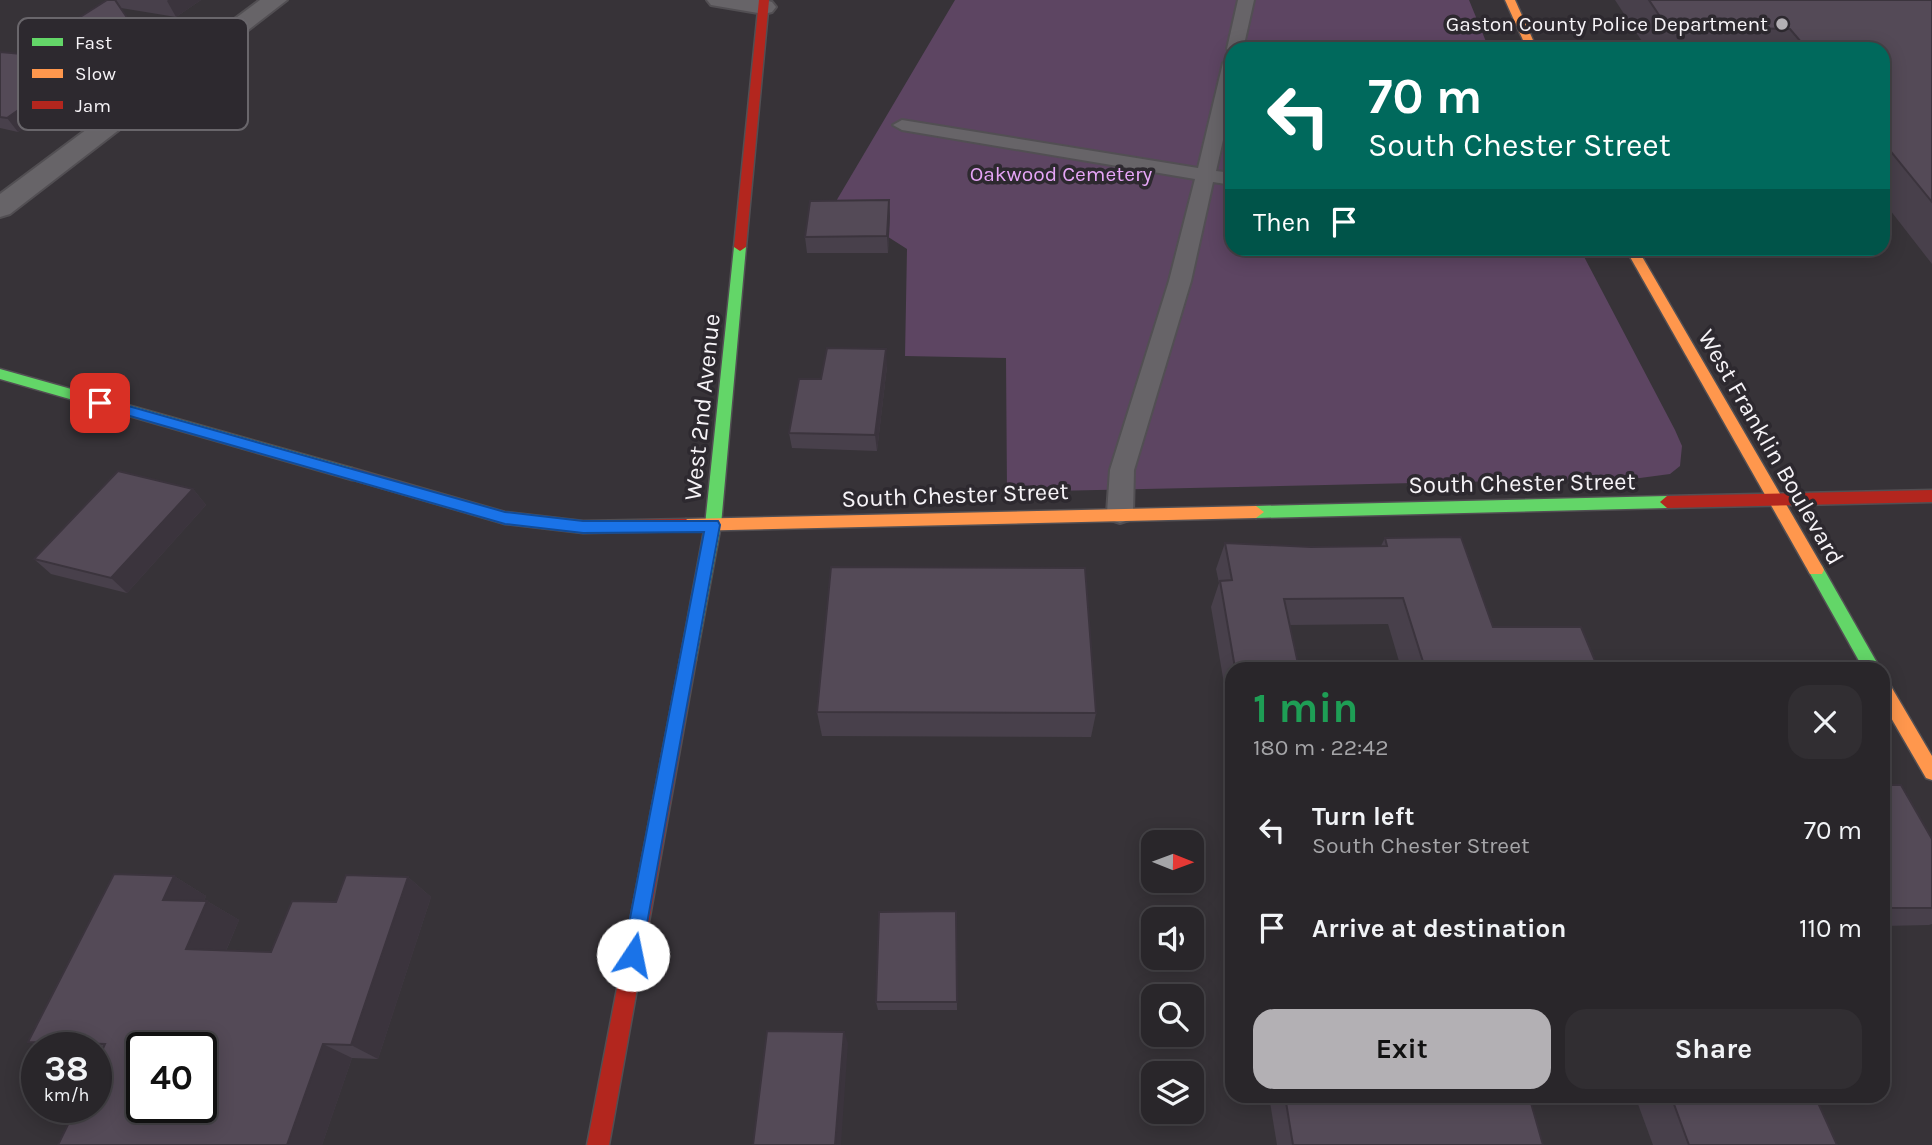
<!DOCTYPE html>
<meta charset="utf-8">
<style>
:root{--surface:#29262a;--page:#312e32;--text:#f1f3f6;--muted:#a5a5a8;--line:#454347;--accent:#b3b0b4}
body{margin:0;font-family:Karla,sans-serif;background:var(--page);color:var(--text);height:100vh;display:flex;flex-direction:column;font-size:26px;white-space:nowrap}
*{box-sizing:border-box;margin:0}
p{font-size:23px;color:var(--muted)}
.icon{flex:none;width:38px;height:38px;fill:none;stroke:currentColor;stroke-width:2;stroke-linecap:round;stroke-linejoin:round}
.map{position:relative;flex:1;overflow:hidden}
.panel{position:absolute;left:1225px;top:662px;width:665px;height:441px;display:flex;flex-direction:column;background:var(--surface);border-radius:21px;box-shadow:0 4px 18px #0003,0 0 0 2px var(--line)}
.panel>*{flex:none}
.banner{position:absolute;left:1225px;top:42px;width:665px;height:214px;border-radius:21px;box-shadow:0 4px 18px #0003,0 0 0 2px var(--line);background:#00695c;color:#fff;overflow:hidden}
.needle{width:46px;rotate:91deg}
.fabs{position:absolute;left:1141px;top:830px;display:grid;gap:14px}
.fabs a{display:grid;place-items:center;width:63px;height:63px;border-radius:14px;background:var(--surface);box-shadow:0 4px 18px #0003,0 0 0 2px var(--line);font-size:35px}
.speed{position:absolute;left:21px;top:1032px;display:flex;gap:14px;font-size:35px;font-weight:700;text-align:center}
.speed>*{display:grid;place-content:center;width:91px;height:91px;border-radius:50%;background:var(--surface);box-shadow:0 4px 18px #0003,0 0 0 2px var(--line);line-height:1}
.speed small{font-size:18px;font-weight:400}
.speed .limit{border:4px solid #111;border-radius:10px;background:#fff;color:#111}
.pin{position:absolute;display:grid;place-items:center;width:60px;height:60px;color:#fff;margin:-30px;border-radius:14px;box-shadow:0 4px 10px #0006}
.me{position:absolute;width:77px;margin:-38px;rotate:11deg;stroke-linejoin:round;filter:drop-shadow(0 0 5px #0008)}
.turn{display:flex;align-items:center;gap:24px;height:147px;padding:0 28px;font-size:32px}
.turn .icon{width:91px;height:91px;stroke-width:2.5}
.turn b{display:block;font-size:49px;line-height:60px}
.then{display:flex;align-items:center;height:66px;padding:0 28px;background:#0003;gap:14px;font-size:26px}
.round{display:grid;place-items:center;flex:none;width:74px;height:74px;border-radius:21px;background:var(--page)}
.summary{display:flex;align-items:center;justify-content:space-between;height:119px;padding:0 28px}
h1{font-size:42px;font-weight:700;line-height:52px;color:#1e9e55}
.button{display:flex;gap:14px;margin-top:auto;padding:14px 28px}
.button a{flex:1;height:80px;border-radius:21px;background:var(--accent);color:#111;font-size:28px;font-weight:700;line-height:80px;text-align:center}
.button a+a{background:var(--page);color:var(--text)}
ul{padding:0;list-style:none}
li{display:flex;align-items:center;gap:21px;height:98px;padding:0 28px}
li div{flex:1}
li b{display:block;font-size:26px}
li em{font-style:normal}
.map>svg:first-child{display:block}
.green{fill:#5d4562}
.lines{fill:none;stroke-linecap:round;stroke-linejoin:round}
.lane-casing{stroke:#524f53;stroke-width:4}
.street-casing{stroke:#524f53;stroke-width:4}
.fast-casing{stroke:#524f53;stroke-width:3}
.slow-casing{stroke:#524f53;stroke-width:3}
.jam-casing{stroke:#524f53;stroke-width:3}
.lane{fill:#676468;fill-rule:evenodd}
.street{fill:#676468;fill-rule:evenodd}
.fast{fill:#63d668;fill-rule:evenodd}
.slow{fill:#ff974d;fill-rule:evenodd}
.jam{fill:#b3261e;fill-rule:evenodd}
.wall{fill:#48404b}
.shaded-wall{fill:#3b343d}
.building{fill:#544a57;stroke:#3b343d;stroke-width:2;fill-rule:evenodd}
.route{fill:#1a73e8;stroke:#114b97;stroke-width:2}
.poi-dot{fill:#b3b0b4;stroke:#2d292f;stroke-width:2.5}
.labels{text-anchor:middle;stroke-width:7;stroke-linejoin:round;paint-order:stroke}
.far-poi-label{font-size:21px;fill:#f6f3f7;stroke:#2d292f;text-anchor:end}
.far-park-label{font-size:21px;fill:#e6a5f6;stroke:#2d292f}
.street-label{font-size:24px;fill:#f6f3f7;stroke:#2d292f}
.key{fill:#2d292f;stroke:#69666b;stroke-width:2}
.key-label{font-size:19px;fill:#f6f3f7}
</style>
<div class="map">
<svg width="1932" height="1145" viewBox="0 0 1932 1145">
<rect width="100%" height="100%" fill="#373338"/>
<!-- green -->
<path class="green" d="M955 0H1469L1489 49H1232V248L1580 249 1675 430 1682 446 1680 466 1670 474 1640 478 1007 492 1006 358 905 356 907 249 835 203Z"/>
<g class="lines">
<defs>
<g id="lane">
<path d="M1238 0H1254L1243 49H1232V53L1227 49Z"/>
<path d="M1232 58V100L1216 171 1232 173V185L1213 182 1191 281 1134 470 1133 513 1129 520 1120 523 1111 520 1107 513 1110 470 1169 281 1195 179 902 130 893 125 902 120 1198 168 1223 63Z"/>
</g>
<g id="street">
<path d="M260 0H287L10 214 0 217V194Z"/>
<path d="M707 0H765L772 2 776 7 772 12 764 14 711 5Z"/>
</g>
<g id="fast">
<path d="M740 243 746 247 721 525 696 660 694 665 688 667 682 665 680 660 705 525 734 247Z"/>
<path d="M0 369 352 468 359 474 352 480 0 379Z"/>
<path d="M1667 496 1674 502 1667 508 1256 518 1248 512 1256 506Z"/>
<path d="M1816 564 1822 566 1880 668H1863L1808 570 1810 566Z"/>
</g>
<g id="slow">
<path d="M1505 0H1515L1537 49H1527Z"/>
<path d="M1625 248H1637L1822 566 1824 570 1822 574H1810Z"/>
<path d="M1256 506 1264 512 1256 518 686 531 678 525 686 519Z"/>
<path d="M1883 681 1889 683 1932 756V780L1926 778 1883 704Z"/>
</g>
<g id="jam">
<path d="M759 0H769L746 247 740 251 734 247Z"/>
<path d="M352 468 505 512 583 521 686 519 694 525 686 531 583 533 505 524 347 478 345 474 347 470Z"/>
<path d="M1932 490V502L1667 508 1660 502 1667 496Z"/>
<path d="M688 653 694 655 696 660 609 1145H587L680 660 682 655Z"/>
</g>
</defs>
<!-- lane casing -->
<use href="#lane" class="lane-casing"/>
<!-- street casing -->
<use href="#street" class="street-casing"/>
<!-- fast casing -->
<use href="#fast" class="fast-casing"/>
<!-- slow casing -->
<use href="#slow" class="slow-casing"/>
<!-- jam casing -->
<use href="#jam" class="jam-casing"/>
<!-- lane -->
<use href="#lane" class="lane"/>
<!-- street -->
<use href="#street" class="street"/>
<!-- fast -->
<use href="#fast" class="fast"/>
<!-- slow -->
<use href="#slow" class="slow"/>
<!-- jam -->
<use href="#jam" class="jam"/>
</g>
<!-- wall -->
<g class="wall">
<path d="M116 0H201L176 17 121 8Z"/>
<path d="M1615 0H1932V264L1883 201V49H1647Z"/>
<path d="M138 35 99 62 104 70 18 132 0 128V52L22 54Z"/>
<path d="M889 200 890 217 888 253H807L805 237Z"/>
<path d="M887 366 877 451 792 448 789 433 821 379Z"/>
<path d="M193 489 206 505 127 593 51 574 34 559Z"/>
<path d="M1385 538 1493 627 1598 668H1401L1388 624 1290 625 1299 668H1232V731L1211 607 1219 583 1216 569 1225 543 1311 547 1381 546Z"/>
<path d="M817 712 1096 713 1091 737 822 736Z"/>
<path d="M1232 776V856L1223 796Z"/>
<path d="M1883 785 1932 839V924L1929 925 1883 926Z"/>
<path d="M174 876 206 896 204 901H207L239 920 226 951 271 952 336 902 408 877 431 897 378 1059 352 1058 322 1145H58L100 1057H96V1048H48L28 1042Z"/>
<path d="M956 911 957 1010H878L876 1002Z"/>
<path d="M1269 1096H1529L1543 1145H1277Z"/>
<path d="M1635 1096H1815L1837 1145H1653Z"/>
</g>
<!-- shaded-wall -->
<g class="shaded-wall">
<path d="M168 0H201L176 17 167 1Z"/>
<path d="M130 22 138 35 99 62 104 70 18 132 7 118 82 54Z"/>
<path d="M889 200 890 217 888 253 887 236Z"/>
<path d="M886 349 887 366 877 451 875 435Z"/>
<path d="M193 489 206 505 127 593 111 578Z"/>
<path d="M174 876 206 896 196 919 163 900Z"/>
<path d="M408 877 431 897 378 1059 351 1045Z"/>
<path d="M207 901 239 920 219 967 186 949Z"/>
<path d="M844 1032 848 1043 841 1145H835Z"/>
<path d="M323 1044 352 1058 322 1145H287Z"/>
</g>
<!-- building -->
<g class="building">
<path d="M107 0H115L130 22 82 54 95 56 7 118 0 117V52L22 54Z"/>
<path d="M1649 0H1932V202L1883 142V49H1807L1790 29 1667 27Z"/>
<path d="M889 200 887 236 805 237 810 201Z"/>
<path d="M827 348 886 349 875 435 789 433 799 379H821Z"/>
<path d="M118 471 193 489 111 578 34 559Z"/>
<path d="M1461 537 1493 627H1581L1598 668H1425L1403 598 1284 599 1299 668H1235L1220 581 1232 580 1225 543 1311 547 1387 546 1385 538Z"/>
<path d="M831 567 1085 568 1096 713 817 712Z"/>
<path d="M1883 785H1901L1932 839V908H1883Z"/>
<path d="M114 874 174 876 163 900 207 901 186 949 271 952 292 901 336 902 346 875 408 877 351 1045 323 1044 287 1145H58L76 1108H96V1064L105 1044 28 1042ZM142 1048H201V1108H142Z"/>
<path d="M956 911 957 1002H876L879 912Z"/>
<path d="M767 1031 844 1032 835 1145H753Z"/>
<path d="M1285 1096H1529L1543 1145H1293Z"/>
<path d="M1671 1096H1815L1837 1145H1689Z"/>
</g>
<!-- route -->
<path class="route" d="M100 398 505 512 583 521H718L720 525 640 962 633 965 626 962 623 955 704 532 583 533 505 524 95 406 93 403Z"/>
<!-- markers -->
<circle class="poi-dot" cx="1782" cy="24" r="7"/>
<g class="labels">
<!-- far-poi labels -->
<g class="far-poi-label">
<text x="1768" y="31">Gaston County Police Department</text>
</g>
<!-- far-park labels -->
<g class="far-park-label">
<text x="1061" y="181">Oakwood Cemetery</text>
</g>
<!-- street labels -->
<g class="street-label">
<text transform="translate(702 407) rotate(-84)" y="8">West 2nd Avenue</text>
<text transform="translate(1771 447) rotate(60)" y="8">West Franklin Boulevard</text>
<text transform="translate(1522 483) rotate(-1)" y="8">South Chester Street</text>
<text transform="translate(955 495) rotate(-2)" y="8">South Chester Street</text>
</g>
</g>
<!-- legend -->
<rect x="18" y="18" width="230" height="112" rx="10" class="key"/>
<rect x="32" y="38" width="31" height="8" fill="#63d668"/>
<rect x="32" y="69" width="31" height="9" fill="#ff974d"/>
<rect x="32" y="101" width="31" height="8" fill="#b3261e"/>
<g class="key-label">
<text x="75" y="49">Fast</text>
<text x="75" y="80">Slow</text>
<text x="75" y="112">Jam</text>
</g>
</svg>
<div class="fabs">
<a><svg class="needle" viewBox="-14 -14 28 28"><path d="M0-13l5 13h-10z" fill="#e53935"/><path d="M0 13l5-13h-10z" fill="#a5a5a8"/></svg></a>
<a><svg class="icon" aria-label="sound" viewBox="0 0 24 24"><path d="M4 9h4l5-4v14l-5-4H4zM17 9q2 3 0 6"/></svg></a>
<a><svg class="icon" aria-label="search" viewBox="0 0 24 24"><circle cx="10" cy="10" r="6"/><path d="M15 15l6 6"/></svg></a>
<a><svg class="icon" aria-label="layers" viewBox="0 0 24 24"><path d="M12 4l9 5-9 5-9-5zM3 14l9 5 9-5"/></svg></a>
</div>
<div class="speed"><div>38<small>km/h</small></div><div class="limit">40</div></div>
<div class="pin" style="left:100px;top:403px;background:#d93025"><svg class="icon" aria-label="arrive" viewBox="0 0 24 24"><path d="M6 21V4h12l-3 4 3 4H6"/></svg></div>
<svg class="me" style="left:633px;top:955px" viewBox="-20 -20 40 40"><circle r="19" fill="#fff"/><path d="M0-13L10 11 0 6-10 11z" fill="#1a73e8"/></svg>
<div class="banner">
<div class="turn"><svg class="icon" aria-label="left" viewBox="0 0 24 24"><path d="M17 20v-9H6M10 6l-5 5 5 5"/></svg><div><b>70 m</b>South Chester Street</div></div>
<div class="then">Then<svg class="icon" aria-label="arrive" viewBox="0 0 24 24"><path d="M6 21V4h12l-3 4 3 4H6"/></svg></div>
</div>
<section class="panel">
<div class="summary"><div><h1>1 min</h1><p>180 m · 22:42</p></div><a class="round"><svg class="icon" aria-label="close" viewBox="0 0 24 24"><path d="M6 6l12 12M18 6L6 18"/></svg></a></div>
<ul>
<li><svg class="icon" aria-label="left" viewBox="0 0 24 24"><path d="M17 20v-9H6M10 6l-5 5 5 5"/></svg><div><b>Turn left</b><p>South Chester Street</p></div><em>70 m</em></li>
<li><svg class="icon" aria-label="arrive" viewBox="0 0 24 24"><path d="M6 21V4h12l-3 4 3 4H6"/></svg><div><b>Arrive at destination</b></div><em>110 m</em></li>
</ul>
<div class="button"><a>Exit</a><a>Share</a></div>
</section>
</div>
